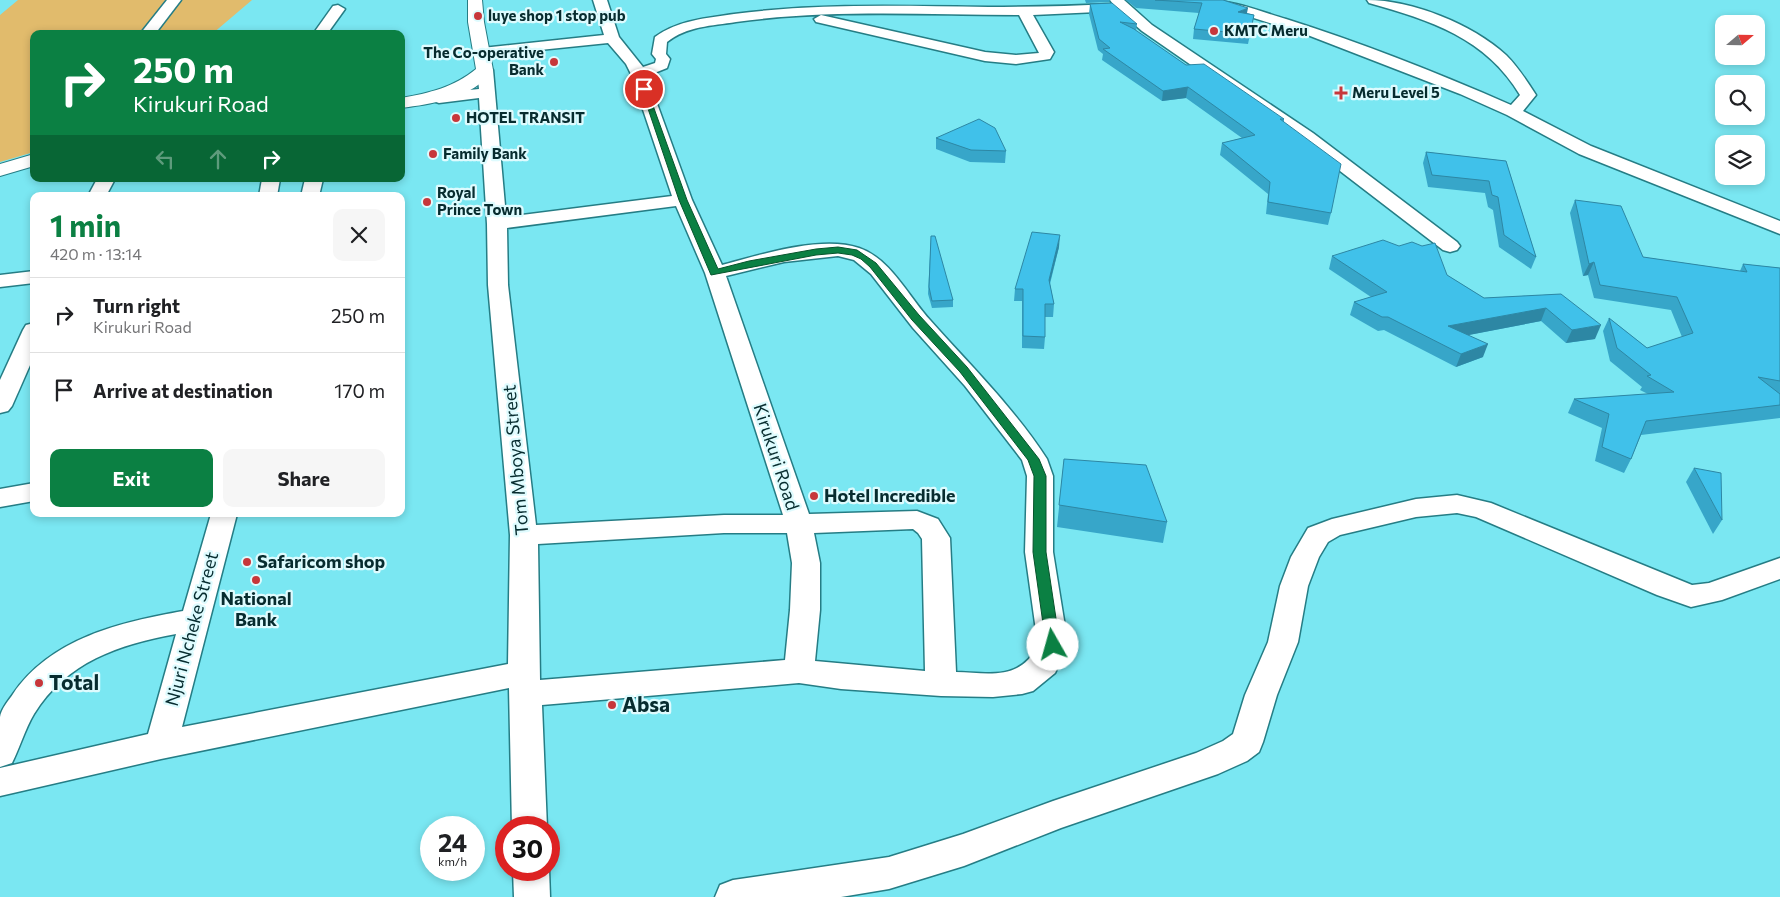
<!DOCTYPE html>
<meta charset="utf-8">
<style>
:root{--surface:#fff;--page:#f6f6f6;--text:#202124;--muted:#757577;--line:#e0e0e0;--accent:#0b8043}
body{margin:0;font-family:Commissioner,sans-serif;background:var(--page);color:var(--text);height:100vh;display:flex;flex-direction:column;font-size:19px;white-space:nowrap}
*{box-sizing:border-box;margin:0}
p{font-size:16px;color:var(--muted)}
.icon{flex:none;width:28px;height:28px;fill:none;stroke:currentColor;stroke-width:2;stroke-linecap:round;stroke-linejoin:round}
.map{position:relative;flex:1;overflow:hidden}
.panel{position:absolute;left:30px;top:192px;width:375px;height:325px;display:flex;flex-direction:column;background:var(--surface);border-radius:10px;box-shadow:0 2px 8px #0003}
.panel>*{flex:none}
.guide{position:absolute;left:30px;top:30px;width:375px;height:152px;border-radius:10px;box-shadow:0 2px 8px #0003;background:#0b8043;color:#fff;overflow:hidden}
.needle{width:32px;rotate:70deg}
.fabs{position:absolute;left:1715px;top:15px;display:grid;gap:10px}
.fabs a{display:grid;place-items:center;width:50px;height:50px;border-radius:10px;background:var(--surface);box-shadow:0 2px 8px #0003;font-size:25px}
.speed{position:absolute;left:420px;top:816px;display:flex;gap:10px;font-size:25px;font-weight:700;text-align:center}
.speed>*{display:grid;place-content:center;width:65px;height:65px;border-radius:50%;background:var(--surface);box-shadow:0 2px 8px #0003;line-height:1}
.speed small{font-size:12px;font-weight:400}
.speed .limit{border:8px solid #d22;background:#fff;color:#111}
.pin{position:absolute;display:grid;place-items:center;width:42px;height:42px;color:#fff;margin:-21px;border:2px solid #fff;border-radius:50%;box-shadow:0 1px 5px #0007}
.me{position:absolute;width:55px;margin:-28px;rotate:353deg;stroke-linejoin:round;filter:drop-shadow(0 0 4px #0008)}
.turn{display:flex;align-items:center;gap:18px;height:105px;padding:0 20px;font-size:22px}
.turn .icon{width:65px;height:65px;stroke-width:2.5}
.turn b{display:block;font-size:35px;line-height:42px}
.lanes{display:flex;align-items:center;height:48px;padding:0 20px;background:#0003;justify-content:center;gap:25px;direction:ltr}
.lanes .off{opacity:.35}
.round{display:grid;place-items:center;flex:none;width:52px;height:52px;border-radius:10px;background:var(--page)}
.headline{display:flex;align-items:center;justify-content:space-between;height:85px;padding:0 20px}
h1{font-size:30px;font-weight:700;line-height:38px;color:var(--accent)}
.cta{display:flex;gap:10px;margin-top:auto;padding:10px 20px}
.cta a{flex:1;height:58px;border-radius:10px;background:var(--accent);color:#fff;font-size:20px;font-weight:700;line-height:58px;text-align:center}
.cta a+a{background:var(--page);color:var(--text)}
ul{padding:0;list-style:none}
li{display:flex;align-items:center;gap:15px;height:75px;padding:0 20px;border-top:1px solid var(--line)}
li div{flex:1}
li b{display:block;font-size:19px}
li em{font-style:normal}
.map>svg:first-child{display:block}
.green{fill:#e1bb6c}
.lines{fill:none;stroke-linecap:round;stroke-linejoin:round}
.minor-casing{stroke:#257d85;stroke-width:3}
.highway-casing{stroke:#257d85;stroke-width:2}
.minor{fill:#fff;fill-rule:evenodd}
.highway{fill:#fff;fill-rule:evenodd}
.wall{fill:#37a6c9}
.shaded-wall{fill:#2d87a4}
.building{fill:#40c1ea;stroke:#2d87a4}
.route{fill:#0b8043;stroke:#07532c}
.poi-dot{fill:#c7373b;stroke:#defbfe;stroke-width:2}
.labels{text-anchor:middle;stroke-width:4.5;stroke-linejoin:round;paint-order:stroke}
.far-poi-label{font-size:15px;font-weight:bold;fill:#072c2f;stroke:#defbfe;text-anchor:start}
.street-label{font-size:18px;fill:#072c2f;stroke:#defbfe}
.poi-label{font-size:18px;font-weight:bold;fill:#072c2f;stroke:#defbfe;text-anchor:start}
.near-poi-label{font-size:21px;font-weight:bold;fill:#072c2f;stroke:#defbfe;text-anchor:start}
</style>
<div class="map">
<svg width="1780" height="897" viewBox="0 0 1780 897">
<rect width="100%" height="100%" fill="#7ae7f2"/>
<!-- green -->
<path class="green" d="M18 0H252L212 34H34V152L0 162V15Z"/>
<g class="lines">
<defs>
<g id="minor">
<path d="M167 0H181L155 34H140Z"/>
<path d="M593 0H607L619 37 643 67 655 63 656 59 652 54 655 37C678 20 707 18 734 14 818 3 903 6 988 7 1030 7 1071 6 1113 4L1110 0H1124L1152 25 1313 133 1457 242 1460 246 1457 250 1450 252 1443 250 1301 141 1142 31 1119 11 1033 15 1054 52 1050 59 1016 64 985 61 816 22 814 19 821 15 985 52 1016 55 1039 53 1019 15C925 15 830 9 736 22 712 26 687 26 667 42L666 54 670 59 667 68 647 76 692 200 722 265C760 255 821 235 859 248 890 258 909 297 930 320 970 365 1014 408 1047 459L1053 476V552L1068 645 1055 673 1033 691 1022 694 993 697 941 696 841 689 799 683 542 705 547 828H512L509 688 161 759 0 796V768L148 734 176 634C120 644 66 662 34 714 25 729 20 747 12 763L0 767C0 751 0 732 0 717 1 709 9 700 13 694 51 638 121 622 183 611L211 514H237L182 727 508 664 510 535 488 285 487 224 479 98 439 103 433 101 431 98 433 95 439 93 479 89 477 70 480 67H490L493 70 506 217 672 196 631 74 626 64 608 43 482 56 477 55 475 52 477 49 482 48 604 35ZM676 206 705 273 783 515H724L536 525 508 285 507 228ZM838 256 854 260 871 274 913 328 965 386 1022 460 1027 476 1025 552 1038 645C1021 681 989 673 956 672L950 538 938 519 917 511 809 514 726 276 784 262ZM913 529 918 533 922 539 925 671 815 661 820 610V563L814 533ZM724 533H787L792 563 790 610 785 660 540 680 538 544Z"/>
<path d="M1204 0C1233 0 1259 11 1286 19 1362 43 1438 73 1511 105L1520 95C1486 38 1430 20 1369 3L1367 0C1412 0 1472 24 1506 55 1518 67 1527 81 1536 95L1523 111 1591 146 1780 221V234L1579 154 1507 115 1460 94 1305 34 1206 3Z"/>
<path d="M338 5 345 9 327 34H313L333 6Z"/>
<path d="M97 179H115L106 196H88Z"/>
<path d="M262 179H280L277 196H259Z"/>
<path d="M305 179H323L319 196H301Z"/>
<path d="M34 271V283L0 287V275Z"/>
<path d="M34 323V356L12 406 8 411 0 413V380L23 330 26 325Z"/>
<path d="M34 483V501L0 507V489Z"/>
<path d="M1457 495 1491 503 1692 585 1709 583 1780 558V579L1722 600 1691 607 1657 595 1476 517 1457 513 1416 517 1340 535 1328 542 1319 557 1308 586 1298 642 1277 695 1263 742 1259 752 1247 761 1218 774 1061 828 964 866 889 889 841 897H715L720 885 733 880 889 857 963 834 1053 801 1196 753 1223 741 1233 734 1245 695 1268 642 1280 586 1291 557 1308 528 1332 519 1416 499Z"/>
<path d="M513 870 549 869 550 897H514Z"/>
</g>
<g id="highway">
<path d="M468 0H482L484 22 493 70C474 98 432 104 401 108V98C430 93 454 87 476 69L468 22Z"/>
<path d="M34 154V166L0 176V164Z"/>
</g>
</defs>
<!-- minor casing -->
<use href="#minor" class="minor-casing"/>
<!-- highway casing -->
<use href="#highway" class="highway-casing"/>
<!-- minor -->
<use href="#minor" class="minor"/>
<!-- highway -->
<use href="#highway" class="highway"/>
</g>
<!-- wall -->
<g class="wall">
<path d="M1085 0H1110L1109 2 1086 3Z"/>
<path d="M1126 0H1223L1247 13 1254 15 1248 44 1193 39 1194 29 1199 13 1136 8Z"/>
<path d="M1090 4 1137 24 1136 31 1186 65 1284 119V122L1331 213 1328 225 1266 214 1268 194 1220 155 1222 143 1242 138 1186 98 1162 101 1102 60 1103 54 1098 50 1089 14Z"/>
<path d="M936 138 1006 151 1005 163 970 162 936 149Z"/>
<path d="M1426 152 1506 161 1536 257 1531 269 1499 247 1493 210 1488 207 1485 193 1428 187 1423 163Z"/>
<path d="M1575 200 1643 257 1740 271 1743 264 1780 268V418L1641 435 1631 459 1624 473 1595 461 1602 428 1568 413 1574 399 1648 394 1640 390 1642 387 1610 361 1603 331 1609 318 1647 348 1682 337 1671 310 1594 298 1588 275 1583 276 1570 213Z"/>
<path d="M931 236 953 300V307L932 308 928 294Z"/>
<path d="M1059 247 1050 284 1054 304 1053 317H1045V337L1044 349 1022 348V301H1014L1015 289Z"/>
<path d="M1332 256 1447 275 1484 298 1561 294 1595 339 1566 343 1541 321 1468 335 1483 357 1456 367 1384 330 1378 331 1350 315 1354 302 1371 297 1329 269Z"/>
<path d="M1064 459 1167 522 1163 543 1057 527Z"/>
<path d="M1694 468 1722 520 1713 534 1686 482Z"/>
</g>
<!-- shaded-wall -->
<g class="shaded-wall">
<path d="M1248 8 1246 18 1238 12Z"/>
<path d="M1188 87 1186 98 1162 101 1163 91Z"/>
<path d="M1060 235 1059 247 1047 293 1049 280Z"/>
<path d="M1594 262 1588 275 1583 276 1589 264Z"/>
<path d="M1546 308 1541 321 1443 340 1448 326Z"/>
<path d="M1601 325 1595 339 1566 343 1572 330Z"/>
<path d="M1488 344 1483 357 1456 367 1461 354Z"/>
</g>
<!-- building -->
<g class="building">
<path d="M1155 0H1223L1248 8 1238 12 1254 15 1250 34 1194 29 1202 3Z"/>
<path d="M1112 3 1137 24 1120 22 1134 29 1186 65 1204 64 1284 119H1280L1341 164 1331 213 1268 202 1270 182 1222 143 1255 135 1188 87 1163 91 1103 49 1110 48 1099 39 1090 4Z"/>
<path d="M979 119 995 128 1006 151 971 150 936 138Z"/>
<path d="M1426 152 1506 161 1536 257 1504 235 1498 197 1492 195 1489 181 1432 175Z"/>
<path d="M1575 200 1621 206 1643 257 1747 272 1743 264 1780 268V381L1758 377 1780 394V405L1646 421 1631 459 1602 447 1609 414 1574 399 1674 392 1647 376 1651 375 1617 348 1609 318 1647 348 1693 333 1677 297 1600 285 1594 262 1589 264Z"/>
<path d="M1032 232 1060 235 1049 280 1054 304H1045V337L1023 336V289H1015Z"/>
<path d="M931 236H935L953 300 932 301 929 287Z"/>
<path d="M1383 240 1399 246 1412 242 1422 246 1435 243 1447 275 1484 298 1561 294 1601 325 1572 330 1546 308 1448 326 1488 344 1461 354 1388 317H1382L1354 302 1387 292 1332 256Z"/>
<path d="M1064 459 1146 465 1167 522 1059 505Z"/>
<path d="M1694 468 1721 473 1722 520Z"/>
</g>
<!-- route -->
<path class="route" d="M641 88 647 89 687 200 718 269 749 261 816 249 838 247 857 250 876 263 919 315 967 367 1039 459 1046 476V552L1060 645 1058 649 1053 650 1048 649 1046 645 1033 552 1034 476 1028 460 960 372 912 320 870 267 861 259 852 255 838 253 816 255 711 275 679 200Z"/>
<!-- markers -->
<g class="poi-dot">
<circle cx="478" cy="16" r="5"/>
<circle cx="1214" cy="31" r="5"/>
<circle cx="554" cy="62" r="5"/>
<path d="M1338.5 85.5h5v5h5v5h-5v5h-5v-5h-5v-5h5z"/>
<circle cx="456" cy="118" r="5"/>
<circle cx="433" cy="154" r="5"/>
<circle cx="427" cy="202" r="5"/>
<circle cx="814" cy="496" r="5"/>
<circle cx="247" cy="562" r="5"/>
<circle cx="256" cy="580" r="5"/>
<circle cx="39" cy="683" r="5"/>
<circle cx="612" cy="705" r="5"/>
</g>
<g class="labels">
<!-- far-poi labels -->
<g class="far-poi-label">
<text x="488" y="21">luye shop 1 stop pub</text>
<text x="1224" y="36">KMTC Meru</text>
<text x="544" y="58" text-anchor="end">The Co-operative<tspan x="544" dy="17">Bank</tspan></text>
<text x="1352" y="98">Meru Level 5</text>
<text x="466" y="123">HOTEL TRANSIT</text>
<text x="443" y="159">Family Bank</text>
<text x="437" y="198">Royal<tspan x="437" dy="17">Prince Town</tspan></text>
</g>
<!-- street labels -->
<g class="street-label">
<text transform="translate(776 457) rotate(72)" y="6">Kirukuri Road</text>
<text transform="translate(516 460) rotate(-95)" y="6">Tom Mboya Street</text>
<text transform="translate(192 629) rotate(-75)" y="6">Njuri Ncheke Street</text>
</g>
<!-- poi labels -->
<g class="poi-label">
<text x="824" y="502">Hotel Incredible</text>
<text x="257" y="568">Safaricom shop</text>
<text x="256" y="605" text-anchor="middle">National<tspan x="256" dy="21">Bank</tspan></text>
</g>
<!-- near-poi labels -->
<g class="near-poi-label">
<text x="49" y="690">Total</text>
<text x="622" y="712">Absa</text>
</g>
</g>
</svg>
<div class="fabs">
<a><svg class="needle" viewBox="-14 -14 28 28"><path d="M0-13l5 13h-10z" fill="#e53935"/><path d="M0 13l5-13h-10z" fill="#757577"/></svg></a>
<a><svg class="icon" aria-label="search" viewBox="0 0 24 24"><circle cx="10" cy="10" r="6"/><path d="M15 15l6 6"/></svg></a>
<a><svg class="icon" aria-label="layers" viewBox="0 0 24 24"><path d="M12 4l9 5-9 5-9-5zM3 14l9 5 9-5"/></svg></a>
</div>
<div class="speed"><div>24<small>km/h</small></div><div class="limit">30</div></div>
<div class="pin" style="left:644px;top:89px;background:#d93025"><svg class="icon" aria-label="arrive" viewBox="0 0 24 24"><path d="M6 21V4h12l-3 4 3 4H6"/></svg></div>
<svg class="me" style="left:1053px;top:645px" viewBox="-20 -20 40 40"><circle r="19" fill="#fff"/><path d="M0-13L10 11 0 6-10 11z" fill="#0b8043"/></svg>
<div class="guide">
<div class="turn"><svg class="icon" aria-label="right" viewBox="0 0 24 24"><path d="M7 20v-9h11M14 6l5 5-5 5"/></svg><div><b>250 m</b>Kirukuri Road</div></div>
<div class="lanes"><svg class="icon off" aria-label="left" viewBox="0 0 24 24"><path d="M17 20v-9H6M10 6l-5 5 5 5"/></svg><svg class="icon off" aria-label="ahead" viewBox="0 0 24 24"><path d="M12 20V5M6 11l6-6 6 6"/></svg><svg class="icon" aria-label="right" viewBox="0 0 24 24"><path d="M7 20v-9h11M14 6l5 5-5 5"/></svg></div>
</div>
<section class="panel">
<div class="headline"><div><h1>1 min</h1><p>420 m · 13:14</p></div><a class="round"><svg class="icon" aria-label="close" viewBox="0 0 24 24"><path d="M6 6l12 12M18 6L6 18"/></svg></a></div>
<ul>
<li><svg class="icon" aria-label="right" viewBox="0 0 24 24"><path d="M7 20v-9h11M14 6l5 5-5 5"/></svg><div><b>Turn right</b><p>Kirukuri Road</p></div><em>250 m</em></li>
<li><svg class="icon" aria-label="arrive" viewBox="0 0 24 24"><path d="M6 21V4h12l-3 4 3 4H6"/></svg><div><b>Arrive at destination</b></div><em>170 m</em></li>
</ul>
<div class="cta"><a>Exit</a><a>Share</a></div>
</section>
</div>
